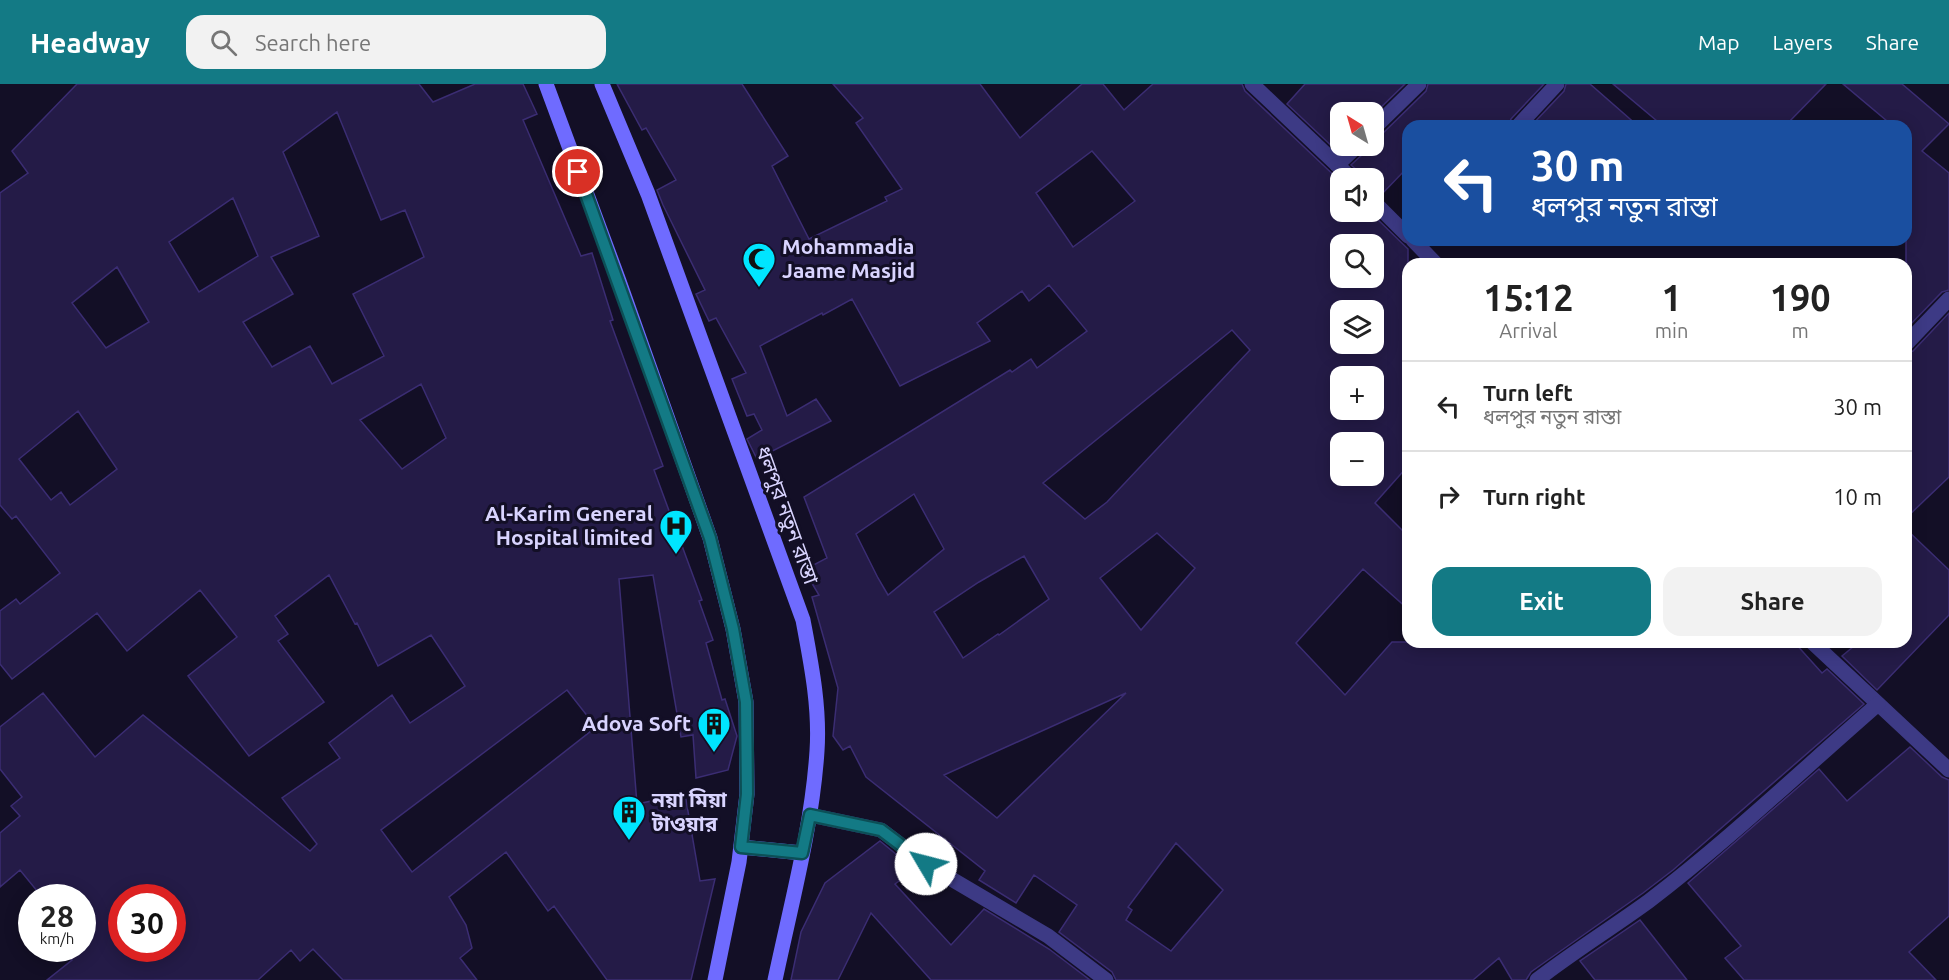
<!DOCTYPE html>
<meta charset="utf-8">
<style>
:root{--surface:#fff;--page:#f2f2f2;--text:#222;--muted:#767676;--line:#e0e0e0;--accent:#137a85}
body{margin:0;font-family:Ubuntu,"Noto Sans Bengali",sans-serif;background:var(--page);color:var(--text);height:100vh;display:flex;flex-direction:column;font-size:22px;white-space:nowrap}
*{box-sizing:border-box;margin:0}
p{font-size:20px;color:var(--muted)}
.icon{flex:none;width:33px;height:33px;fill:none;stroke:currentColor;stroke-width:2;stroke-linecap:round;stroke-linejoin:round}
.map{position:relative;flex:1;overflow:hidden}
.details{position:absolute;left:1402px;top:174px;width:510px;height:390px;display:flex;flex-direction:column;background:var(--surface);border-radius:18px;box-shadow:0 3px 15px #0003}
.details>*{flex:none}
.hud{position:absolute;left:1402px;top:36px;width:510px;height:126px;border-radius:18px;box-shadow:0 3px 15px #0003;background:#1a4fa0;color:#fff;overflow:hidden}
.needle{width:39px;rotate:323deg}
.tools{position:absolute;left:1330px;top:18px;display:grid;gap:12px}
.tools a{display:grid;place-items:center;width:54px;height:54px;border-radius:12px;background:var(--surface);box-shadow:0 3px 15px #0003;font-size:30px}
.speed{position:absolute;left:18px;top:800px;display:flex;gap:12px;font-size:30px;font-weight:700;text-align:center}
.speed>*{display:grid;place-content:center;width:78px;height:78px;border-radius:50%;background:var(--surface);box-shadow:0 3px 15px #0003;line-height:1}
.speed small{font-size:15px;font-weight:400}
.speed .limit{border:9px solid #d22;background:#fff;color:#111}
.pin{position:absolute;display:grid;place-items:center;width:51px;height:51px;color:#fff;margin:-26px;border:3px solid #fff;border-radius:50%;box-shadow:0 2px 6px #0007}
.me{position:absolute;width:66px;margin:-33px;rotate:307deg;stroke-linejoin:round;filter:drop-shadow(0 0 4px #0008)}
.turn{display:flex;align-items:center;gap:21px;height:126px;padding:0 30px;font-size:27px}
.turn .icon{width:78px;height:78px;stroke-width:2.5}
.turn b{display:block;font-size:42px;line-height:51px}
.eta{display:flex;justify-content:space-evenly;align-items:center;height:102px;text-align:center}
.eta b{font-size:36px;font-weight:700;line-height:42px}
.action{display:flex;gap:12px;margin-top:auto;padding:12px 30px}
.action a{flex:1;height:69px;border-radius:18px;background:var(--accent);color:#fff;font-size:24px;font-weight:700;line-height:69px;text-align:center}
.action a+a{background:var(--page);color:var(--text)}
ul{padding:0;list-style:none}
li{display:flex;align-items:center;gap:18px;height:90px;padding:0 30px;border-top:2px solid var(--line)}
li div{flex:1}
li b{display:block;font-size:22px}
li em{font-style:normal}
header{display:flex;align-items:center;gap:36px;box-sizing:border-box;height:84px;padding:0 30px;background:var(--accent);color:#fff}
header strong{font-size:28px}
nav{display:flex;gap:33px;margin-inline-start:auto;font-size:21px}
.search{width:420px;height:54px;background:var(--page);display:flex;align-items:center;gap:15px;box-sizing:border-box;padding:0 21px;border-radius:18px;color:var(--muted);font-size:22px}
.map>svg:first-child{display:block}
.building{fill:#241b47;stroke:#3b2d73;stroke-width:1.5;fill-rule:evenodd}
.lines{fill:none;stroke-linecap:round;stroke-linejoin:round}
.minor{stroke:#3d3a85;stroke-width:15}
.secondary{stroke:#6f6bff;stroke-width:15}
.route-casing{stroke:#0c4f56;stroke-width:15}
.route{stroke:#137a85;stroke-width:10}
.labels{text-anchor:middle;stroke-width:6;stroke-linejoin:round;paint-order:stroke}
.poi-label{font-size:21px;font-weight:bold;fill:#d9d4ff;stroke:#130f26;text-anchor:start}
.street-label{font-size:21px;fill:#d9d4ff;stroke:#130f26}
</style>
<header>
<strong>Headway</strong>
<div class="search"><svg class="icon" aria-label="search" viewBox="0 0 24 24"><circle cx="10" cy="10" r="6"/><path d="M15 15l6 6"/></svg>Search here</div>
<nav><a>Map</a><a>Layers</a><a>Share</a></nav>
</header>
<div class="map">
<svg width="1949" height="896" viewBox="0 0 1949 896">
<rect width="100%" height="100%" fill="#130f26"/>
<!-- building -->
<g class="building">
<path d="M77 0H419L433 18 475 0H523L537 30 523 36 581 172 592 169 613 236 610 237 663 382 654 386 702 516 699 517 713 556 706 559 722 616 725 615 737 652 728 686 696 694 693 651 681 653 653 491 619 495 637 720 685 710 700 797 715 795 691 896H607L554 822 548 827 506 768 449 813 466 841 472 864 460 874 477 896H343L313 865 300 877 291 866 258 896H47L72 876 68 870 76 864H82V813H42L20 786 0 803V749L20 732 11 722 22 713 0 685V643L43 609 95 673 143 631 310 767 317 760 282 714 340 674 329 659 392 611 410 639 465 602 431 551 378 582 357 539 355 540 329 491 275 532 288 550 278 557 324 618 249 672 188 592 237 553 200 506 127 567 97 529 12 595 0 580V527L16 515 20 520 60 489 16 432 12 435 0 421V109L28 89 12 67ZM337 28 381 136 405 126 424 173 353 210 384 272 332 300 310 262 272 283 243 238 293 210 271 173 319 152 283 68ZM233 114 258 172 199 208 169 158ZM117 183 149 238 106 264 72 219ZM421 300 446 354 402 385 360 336ZM78 327 117 385 70 421 61 408 51 416 19 375ZM567 606 596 643 412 788 381 746ZM122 813H172V864H122Z"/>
<path d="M617 0H742L788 72 772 82 809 155 887 117 885 113 902 105 856 39 863 34 833 0H980L1020 54 1082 0H1103L1124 26 1153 0H1242L1245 7 1341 98V128H1370L1408 165V382L1375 419 1408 452V525L1363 485 1296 559 1345 611 1392 558H1794L1822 589 1827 585 1864 620 1673 786 1643 809 1545 878 1531 888 1526 896H1512L1499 874 1473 896H1116L1112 888 1059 848 1077 821 1034 791 1016 819 979 796 985 787 866 693 850 662 843 666 833 652 838 604 812 513 819 511 804 486 827 474 804 413 1010 286 1012 288 1031 275 1037 284 1087 247 1049 201 1029 217 1022 207 977 239 990 257 900 302 852 215 823 231 822 229 760 262 787 332 816 315 831 337 757 375 747 355 762 346 754 330 747 332 732 295 746 289 716 234 709 237 696 210 705 206 663 121 657 106 676 96 646 44 642 46ZM1092 67 1135 117 1073 163 1036 109ZM1341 160H1374V194H1341ZM1341 226H1374V260H1341ZM1232 246 1250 266 1107 418 1085 435 1043 399ZM1341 292H1374V326H1341ZM1341 358H1374V392H1341ZM914 410 944 465 888 511 878 494 856 450ZM1157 449 1195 484 1141 546 1100 494ZM1024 472 1049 515 999 551 998 550 963 574 934 528 979 498ZM1126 609 997 734 944 691ZM1176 759 1223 806 1171 867 1126 836 1132 826 1128 823Z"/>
<path d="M1305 0H1405L1374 30V28H1341V62H1343L1337 67 1287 20Z"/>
<path d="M1428 0H1544L1511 35 1509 42H1408V83L1381 111 1374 109V94H1361L1358 87 1351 81 1364 69 1367 62H1374V53L1381 51 1426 7Z"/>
<path d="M1566 0H1590L1638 42H1531L1564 7Z"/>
<path d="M1613 0H1826L1785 42H1663Z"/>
<path d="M1843 0H1902L1949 40 1922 67 1949 89V206L1942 208 1906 245V42H1893Z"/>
<path d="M1949 229V393L1906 434V269L1913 267Z"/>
<path d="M1906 445 1949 486V531L1877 606 1842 572 1859 558H1906Z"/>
<path d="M1910 663 1942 693 1949 696V832L1909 868 1936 896H1744L1725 874 1741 862 1688 799 1819 685 1847 717Z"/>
<path d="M880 757 897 771 911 788 895 800 951 861 984 825 1049 865 1090 896H931L871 829 838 896H791L801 848 825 799Z"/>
<path d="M1640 836 1687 896H1595L1580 877Z"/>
</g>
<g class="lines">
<!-- minor -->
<g class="minor">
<path d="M1252 0 1351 94"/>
<path d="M1518 42 1557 0"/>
<path d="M1374 44 1419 0"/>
<path d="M1337 81 1357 62"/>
<path d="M1374 118 1408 152"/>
<path d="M1413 156 1436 180"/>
<path d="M1906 260 1949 215"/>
<path d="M1812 558 1949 686"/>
<path d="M810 731 881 746 926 780 1048 852 1106 896"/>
<path d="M1537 896C1573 868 1612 844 1649 817 1729 756 1802 686 1878 620"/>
</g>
<!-- secondary -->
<g class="secondary">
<path d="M546 0 619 197 710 454 733 545 746 618 747 710 739 778 715 896"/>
<path d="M602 0 648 110 803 536C811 579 820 623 817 667 812 744 791 820 775 896"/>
<path d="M741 763 802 769"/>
</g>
</g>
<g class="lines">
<defs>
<path id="route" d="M578 88 710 454 733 545 746 618 747 710 741 763 802 769 810 731 881 746 926 780"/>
</defs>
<!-- route casing -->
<use href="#route" class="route-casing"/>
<!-- route -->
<use href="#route" class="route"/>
</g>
<!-- icons -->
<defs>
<symbol id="mosque-pin" viewBox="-11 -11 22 30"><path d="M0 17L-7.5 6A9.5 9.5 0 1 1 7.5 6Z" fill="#00e5ff" stroke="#130f26"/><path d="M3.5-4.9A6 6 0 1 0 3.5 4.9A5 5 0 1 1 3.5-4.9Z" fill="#111"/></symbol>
<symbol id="hospital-pin" viewBox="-11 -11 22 30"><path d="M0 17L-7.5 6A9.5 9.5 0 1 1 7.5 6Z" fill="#00e5ff" stroke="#130f26"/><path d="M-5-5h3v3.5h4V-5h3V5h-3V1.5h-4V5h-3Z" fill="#111"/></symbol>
<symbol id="building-pin" viewBox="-11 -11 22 30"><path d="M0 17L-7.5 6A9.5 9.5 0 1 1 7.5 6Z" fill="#00e5ff" stroke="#130f26"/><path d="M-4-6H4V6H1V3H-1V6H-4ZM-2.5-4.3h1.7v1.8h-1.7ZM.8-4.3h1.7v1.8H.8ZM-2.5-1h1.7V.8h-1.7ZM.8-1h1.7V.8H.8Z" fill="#111"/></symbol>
</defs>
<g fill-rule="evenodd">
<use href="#mosque-pin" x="740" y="156" width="38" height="52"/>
<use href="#hospital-pin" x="657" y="423" width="38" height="52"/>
<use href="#building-pin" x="695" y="621" width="38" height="52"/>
<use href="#building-pin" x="610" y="709" width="38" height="52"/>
</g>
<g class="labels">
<!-- poi labels -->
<g class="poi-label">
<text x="782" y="170">Mohammadia<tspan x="782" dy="24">Jaame Masjid</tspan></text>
<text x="653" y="437" text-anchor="end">Al-Karim General<tspan x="653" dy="24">Hospital limited</tspan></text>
<text x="691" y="647" text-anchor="end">Adova Soft</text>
<text x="652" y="723">নয়া মিয়া<tspan x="652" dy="24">টাওয়ার</tspan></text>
</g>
<!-- street labels -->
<g class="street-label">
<text transform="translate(787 431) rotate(70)" y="7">ধলপুর নতুন রাস্তা</text>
</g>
</g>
</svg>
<div class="tools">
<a><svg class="needle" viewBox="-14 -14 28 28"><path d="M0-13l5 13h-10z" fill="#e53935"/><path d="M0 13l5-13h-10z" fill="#767676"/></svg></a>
<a><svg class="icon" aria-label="sound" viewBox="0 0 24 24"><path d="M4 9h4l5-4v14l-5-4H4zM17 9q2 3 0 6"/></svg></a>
<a><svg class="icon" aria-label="search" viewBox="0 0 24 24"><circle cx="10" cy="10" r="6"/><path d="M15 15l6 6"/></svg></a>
<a><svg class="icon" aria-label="layers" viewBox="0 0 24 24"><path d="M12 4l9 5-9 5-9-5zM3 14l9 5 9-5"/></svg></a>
<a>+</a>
<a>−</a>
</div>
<div class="speed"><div>28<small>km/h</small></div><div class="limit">30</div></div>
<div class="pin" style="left:578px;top:88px;background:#d93025"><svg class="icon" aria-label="arrive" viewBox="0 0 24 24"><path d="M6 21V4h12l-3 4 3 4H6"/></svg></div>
<svg class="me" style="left:926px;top:780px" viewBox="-20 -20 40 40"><circle r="19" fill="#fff"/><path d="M0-13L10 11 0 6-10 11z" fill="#137a85"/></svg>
<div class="hud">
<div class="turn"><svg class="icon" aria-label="left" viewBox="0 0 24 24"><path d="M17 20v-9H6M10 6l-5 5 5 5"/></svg><div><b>30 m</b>ধলপুর নতুন রাস্তা</div></div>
</div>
<section class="details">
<div class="eta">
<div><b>15:12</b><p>Arrival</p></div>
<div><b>1</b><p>min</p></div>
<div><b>190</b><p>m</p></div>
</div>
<ul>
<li><svg class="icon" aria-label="left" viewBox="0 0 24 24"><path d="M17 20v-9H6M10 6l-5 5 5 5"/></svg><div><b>Turn left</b><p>ধলপুর নতুন রাস্তা</p></div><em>30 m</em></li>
<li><svg class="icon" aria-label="right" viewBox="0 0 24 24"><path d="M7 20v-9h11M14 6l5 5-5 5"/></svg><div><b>Turn right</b></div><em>10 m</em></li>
</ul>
<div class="action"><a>Exit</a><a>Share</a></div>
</section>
</div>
